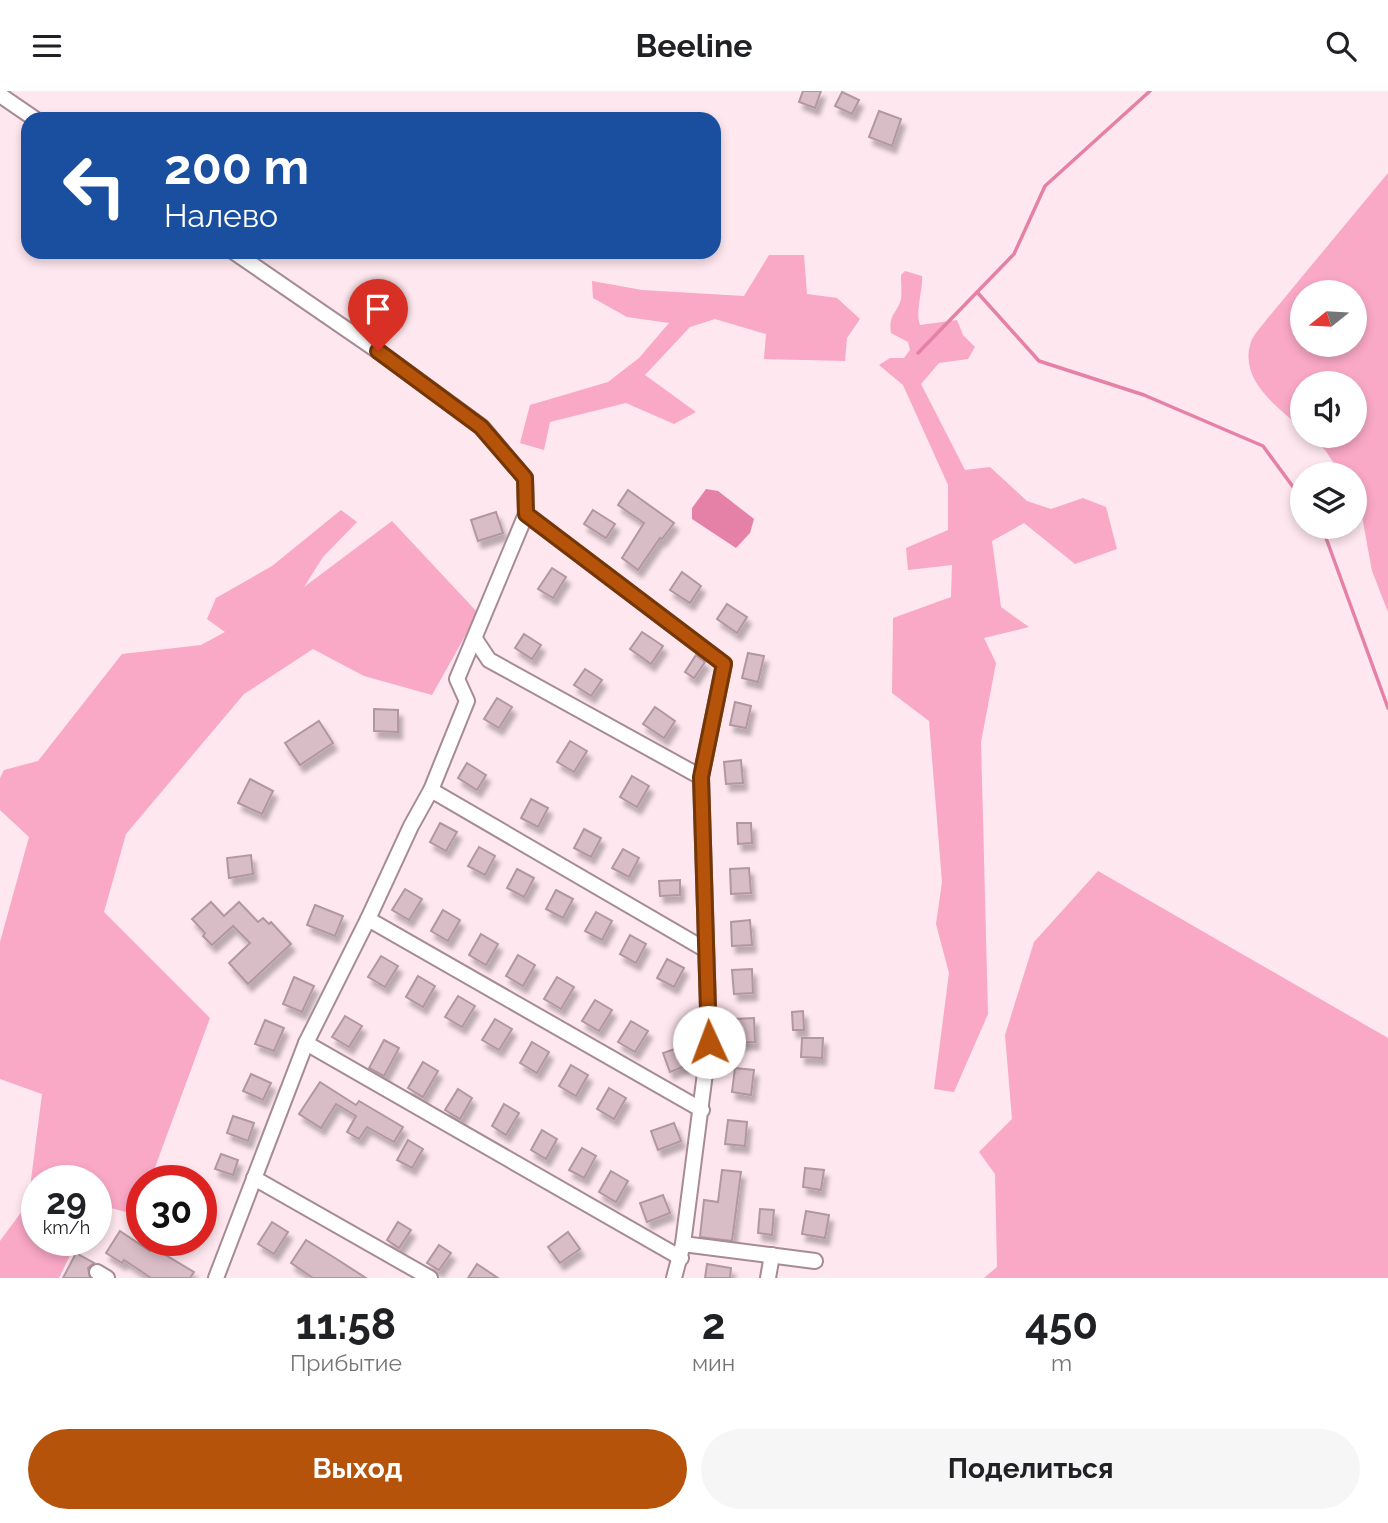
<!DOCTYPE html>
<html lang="ru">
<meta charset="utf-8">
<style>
:root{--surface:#fff;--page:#f6f6f6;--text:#202124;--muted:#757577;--accent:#b45309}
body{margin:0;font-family:Raleway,sans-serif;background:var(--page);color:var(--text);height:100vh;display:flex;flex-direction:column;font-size:26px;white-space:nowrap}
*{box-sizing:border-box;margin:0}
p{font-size:23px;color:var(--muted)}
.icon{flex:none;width:38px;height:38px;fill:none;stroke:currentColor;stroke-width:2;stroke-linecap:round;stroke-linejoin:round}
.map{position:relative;height:1187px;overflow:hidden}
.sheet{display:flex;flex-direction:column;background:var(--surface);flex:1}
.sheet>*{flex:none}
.guide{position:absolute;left:21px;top:21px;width:700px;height:147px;border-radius:21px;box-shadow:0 4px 10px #0003;background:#1a4fa0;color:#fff;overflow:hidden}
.needle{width:46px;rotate:252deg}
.tools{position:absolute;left:1290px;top:189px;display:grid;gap:14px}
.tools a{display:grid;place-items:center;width:77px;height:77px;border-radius:50%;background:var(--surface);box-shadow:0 4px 10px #0003;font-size:35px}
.speed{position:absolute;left:21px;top:1074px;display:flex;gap:14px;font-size:35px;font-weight:700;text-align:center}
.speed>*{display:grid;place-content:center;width:91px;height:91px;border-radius:50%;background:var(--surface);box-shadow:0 4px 10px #0003;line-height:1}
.speed small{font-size:18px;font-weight:400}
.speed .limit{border:10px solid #d22;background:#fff;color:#111}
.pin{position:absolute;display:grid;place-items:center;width:60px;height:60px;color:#fff;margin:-72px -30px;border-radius:50% 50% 50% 0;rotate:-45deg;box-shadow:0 0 7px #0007}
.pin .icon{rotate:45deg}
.me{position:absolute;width:77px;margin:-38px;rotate:358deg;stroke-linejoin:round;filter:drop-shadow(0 0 5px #0008)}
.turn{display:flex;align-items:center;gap:24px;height:147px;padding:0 28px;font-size:32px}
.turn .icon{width:91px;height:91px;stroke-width:2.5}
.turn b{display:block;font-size:49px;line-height:60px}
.eta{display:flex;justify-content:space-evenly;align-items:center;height:119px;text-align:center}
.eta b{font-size:42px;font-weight:700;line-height:49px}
.action{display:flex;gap:14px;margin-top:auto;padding:14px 28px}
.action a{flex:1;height:80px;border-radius:42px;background:var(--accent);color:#fff;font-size:28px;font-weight:700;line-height:80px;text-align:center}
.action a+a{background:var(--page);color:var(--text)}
header{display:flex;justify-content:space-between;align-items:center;height:91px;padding:0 28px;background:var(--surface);font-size:32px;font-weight:700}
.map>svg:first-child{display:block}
.green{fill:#f9a8c5;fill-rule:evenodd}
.water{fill:#e581a7}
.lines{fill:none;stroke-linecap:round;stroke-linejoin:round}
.stream{stroke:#e581a7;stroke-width:3.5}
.building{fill:#d9bdc6;stroke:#b297a0;stroke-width:2;filter:url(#shadow)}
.minor-casing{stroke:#a68b94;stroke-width:18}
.minor{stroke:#fff;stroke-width:14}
.route-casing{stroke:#753606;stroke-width:18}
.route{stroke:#b45309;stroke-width:12}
</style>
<header><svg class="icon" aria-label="menu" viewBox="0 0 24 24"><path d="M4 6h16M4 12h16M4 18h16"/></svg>Beeline<svg class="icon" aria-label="search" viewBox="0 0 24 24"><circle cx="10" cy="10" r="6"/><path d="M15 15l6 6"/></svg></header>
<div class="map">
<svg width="1388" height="1187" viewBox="0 0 1388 1187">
<defs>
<filter id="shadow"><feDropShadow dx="4" dy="7" stdDeviation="2" flood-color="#0004"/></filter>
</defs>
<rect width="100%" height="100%" fill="#fee7ee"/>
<!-- green -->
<g class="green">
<path d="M1388 82V521L1372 480 1359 409 1355 402 1354 383H1341L1325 359 1309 345H1354V292H1302V338C1278 316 1238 289 1251 251 1253 244 1262 235 1267 228ZM1354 201V254H1302V201Z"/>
<path d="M769 164H804L807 203 837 207 860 228 847 247 845 270 764 268 766 243 715 228 690 236 645 284 696 321 674 333 626 312 550 331 544 359 520 352 530 314 608 291 639 267 669 232 627 226 593 207 592 190 642 199 744 205Z"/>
<path d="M905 180 922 185C923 200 915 221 920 234L957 229 963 244 975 256 968 268 939 272 921 293 965 379 990 376 1027 410 1051 418 1083 407 1106 416 1117 458 1075 473 1024 432 992 450 1001 516 1029 536 984 547 996 572 981 651 988 923 954 1001 934 998 949 882 936 833 942 791 929 630 892 602 893 527 951 506 952 474 908 479 906 457 948 439V394L903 294 879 274 890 267H904L910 259 908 251 891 242C888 223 897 223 901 208 902 201 901 191 901 184Z"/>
<path d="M341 419 357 431 323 466 304 496 392 430 478 522 432 604 364 585 313 558 244 603 126 743 104 821 210 927 150 1090H142V1112L137 1124 96 1113V1090H37V1150H77L59 1187H0V1150L28 1112 42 1003 0 988V851L29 746 0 719V687L4 679 38 670 122 563 201 554 225 541 207 528 216 507 272 475Z"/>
<path d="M1098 780 1388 947V1187H984L997 1176 995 1083 979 1061 1012 1028 1005 944 1034 851Z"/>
</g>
<!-- water -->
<path class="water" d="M706 398 718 400 754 428 750 442 736 457 692 428V417Z"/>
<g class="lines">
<!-- stream -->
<g class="stream">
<path d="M977 201 1039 270 1144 304 1263 355 1302 408"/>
<path d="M918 262 1014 163 1045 95 1150 0"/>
<path d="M1322 436 1388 617"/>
</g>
</g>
<!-- building -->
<g class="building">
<path d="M803 0H821L815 17 799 11Z"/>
<path d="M842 1 859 9 852 23 835 15Z"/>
<path d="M879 20 901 28 892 55 869 46Z"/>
<path d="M628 399 674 432 662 448 660 447 638 479 622 467 644 432 618 414Z"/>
<path d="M593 419 615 433 606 447 584 433Z"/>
<path d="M496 421 503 442 478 450 471 429Z"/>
<path d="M552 477 566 486 553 507 538 498Z"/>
<path d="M682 481 701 495 690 512 670 499Z"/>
<path d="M727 513 747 526 737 542 717 528Z"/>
<path d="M642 541 663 555 651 573 630 558Z"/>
<path d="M524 543 541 554 532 568 515 557Z"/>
<path d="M748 562 764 565 758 591 742 587Z"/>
<path d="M696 564 705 571 694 587 685 581Z"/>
<path d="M585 578 602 589 591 605 574 594Z"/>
<path d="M497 607 512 616 499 637 484 628Z"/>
<path d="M735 611 751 615 746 637 730 634Z"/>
<path d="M655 616 675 630 664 647 643 633Z"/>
<path d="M374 618 398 619V641L374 640Z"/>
<path d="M319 630 333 652 300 674 285 652Z"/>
<path d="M570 650 587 660 574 681 557 671Z"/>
<path d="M741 669 743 692 726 693 724 671Z"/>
<path d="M467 672 486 684 477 699 458 687Z"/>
<path d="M632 685 649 695 637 716 620 706Z"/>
<path d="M250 688 273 700 262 723 238 712Z"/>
<path d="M531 708 548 717 538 736 521 727Z"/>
<path d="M440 732 457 741 446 760 430 751Z"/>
<path d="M737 732H751L752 752 738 753Z"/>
<path d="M584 738 601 747 591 766 574 757Z"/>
<path d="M479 756 495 765 485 784 468 775Z"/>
<path d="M623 758 639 767 629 786 612 777Z"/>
<path d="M251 764 253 783 229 787 227 767Z"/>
<path d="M749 777 751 802 731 803 730 778Z"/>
<path d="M517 778 534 787 524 806 507 797Z"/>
<path d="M680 789V804L660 805 659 790Z"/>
<path d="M405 798 422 808 409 829 392 819Z"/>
<path d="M556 799 573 808 563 827 546 818Z"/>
<path d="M211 811 224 825 239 811 258 831 263 827 269 833 271 831 291 853 248 893 229 872 250 852 233 835 212 854 203 845 205 842 192 828Z"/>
<path d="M315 814 343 825 335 845 307 834Z"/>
<path d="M443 819 460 829 448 850 431 840Z"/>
<path d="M596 821 612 830 602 849 585 840Z"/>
<path d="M750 829 752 854 732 855 731 831Z"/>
<path d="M481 843 498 853 486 874 469 864Z"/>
<path d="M630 844 646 853 636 872 620 863Z"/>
<path d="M518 864 535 874 523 895 506 885Z"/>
<path d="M381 865 398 875 385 896 368 886Z"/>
<path d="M667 868 684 877 674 896 657 887Z"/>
<path d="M752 878 753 902 734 903 732 879Z"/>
<path d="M418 885 435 895 423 916 406 906Z"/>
<path d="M294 886 314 895 302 921 283 913Z"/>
<path d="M557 886 574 896 561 918 544 908Z"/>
<path d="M458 905 475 915 462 936 445 926Z"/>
<path d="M595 909 612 919 599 940 582 930Z"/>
<path d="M803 920 804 939H793L792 921Z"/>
<path d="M345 925 362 935 349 956 332 946Z"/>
<path d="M754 927 755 951 736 952 734 928Z"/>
<path d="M495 928 512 938 499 959 482 949Z"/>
<path d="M265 929 284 937 274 960 255 953Z"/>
<path d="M631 930 648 940 635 961 618 951Z"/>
<path d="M802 947H823L822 967 801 966Z"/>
<path d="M384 949 399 957 384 985 369 977Z"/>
<path d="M532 951 549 961 537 982 520 972Z"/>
<path d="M686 954 693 972 670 981 663 962Z"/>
<path d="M423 971 438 980 423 1006 408 997Z"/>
<path d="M571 974 588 984 576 1005 559 995Z"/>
<path d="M735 977 754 979 751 1004 732 1001Z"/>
<path d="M251 983 271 992 263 1009 243 1000Z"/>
<path d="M320 991 356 1014 359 1010 403 1036 394 1051 367 1036 359 1048 347 1041 356 1025 336 1013 321 1037 299 1023Z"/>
<path d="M609 997 626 1007 614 1028 597 1018Z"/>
<path d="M458 998 472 1007 460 1028 445 1019Z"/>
<path d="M504 1013 519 1022 506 1044 492 1035Z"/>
<path d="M233 1025 254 1032 248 1050 227 1042Z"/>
<path d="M728 1029 747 1031 745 1055 725 1053Z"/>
<path d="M674 1032 681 1050 658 1059 651 1040Z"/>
<path d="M542 1039 557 1048 546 1068 531 1059Z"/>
<path d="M408 1049 423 1058 412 1077 397 1069Z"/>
<path d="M582 1057 596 1065 584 1087 569 1079Z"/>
<path d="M221 1063 238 1069 233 1084 215 1078Z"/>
<path d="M805 1077 824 1079 821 1099 803 1096Z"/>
<path d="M722 1079 741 1081 732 1150 700 1146 704 1109 718 1111Z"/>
<path d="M611 1080 628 1090 616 1111 599 1101Z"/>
<path d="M663 1104 670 1122 647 1131 640 1112Z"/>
<path d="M760 1118 774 1119 772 1144 758 1142Z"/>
<path d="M806 1120 829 1124 825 1147 802 1143Z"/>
<path d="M272 1131 288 1141 274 1163 258 1153Z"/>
<path d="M398 1131 411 1139 399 1157 387 1149Z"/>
<path d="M120 1140 150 1160 152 1156 194 1181 190 1187H151L124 1169 122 1172 106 1162Z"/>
<path d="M568 1141 580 1158 560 1172 548 1156Z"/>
<path d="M306 1149 335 1167 366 1187H313L291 1172Z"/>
<path d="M439 1154 451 1162 439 1179 427 1172Z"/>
<path d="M76 1162 94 1172 88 1177 90 1187H63Z"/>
<path d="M477 1173 498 1187H468Z"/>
<path d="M707 1173 731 1177 730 1187H705Z"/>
</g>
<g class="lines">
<defs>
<g id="minor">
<path d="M0 4 35 28"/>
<path d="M234 161 378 260 482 336 525 387 526 423 457 588 467 610 431 699 411 735 368 828 306 952 681 1167"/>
<path d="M526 423 724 573 701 686 709 951 683 1153 674 1187"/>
<path d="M475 548 489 569 701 686"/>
<path d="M431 699 706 859"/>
<path d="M368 828 702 1019"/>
<path d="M254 1087 430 1187"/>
<path d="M683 1153 815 1170"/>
<path d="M97 1181 107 1187"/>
<path d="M216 1187 306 952"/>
<path d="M768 1187 772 1164"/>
</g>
</defs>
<!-- minor casing -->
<use href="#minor" class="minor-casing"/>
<!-- minor -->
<use href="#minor" class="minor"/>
</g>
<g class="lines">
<defs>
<path id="route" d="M378 260 481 336 525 387 526 423 724 573 701 686 709 951"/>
</defs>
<!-- route casing -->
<use href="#route" class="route-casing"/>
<!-- route -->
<use href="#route" class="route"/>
</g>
</svg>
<div class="tools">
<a><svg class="needle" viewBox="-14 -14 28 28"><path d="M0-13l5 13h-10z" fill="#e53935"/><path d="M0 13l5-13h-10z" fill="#757577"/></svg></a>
<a><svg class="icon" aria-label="sound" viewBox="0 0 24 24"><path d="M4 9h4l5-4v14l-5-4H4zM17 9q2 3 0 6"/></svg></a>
<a><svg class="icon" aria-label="layers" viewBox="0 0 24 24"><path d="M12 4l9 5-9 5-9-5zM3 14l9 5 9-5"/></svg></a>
</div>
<div class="speed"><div>29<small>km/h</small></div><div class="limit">30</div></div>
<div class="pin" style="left:378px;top:260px;background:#d93025"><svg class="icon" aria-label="arrive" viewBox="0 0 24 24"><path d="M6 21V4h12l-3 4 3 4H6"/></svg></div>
<svg class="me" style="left:709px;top:951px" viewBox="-20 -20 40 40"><circle r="19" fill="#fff"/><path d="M0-13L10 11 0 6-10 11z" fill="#b45309"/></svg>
<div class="guide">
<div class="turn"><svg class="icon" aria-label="left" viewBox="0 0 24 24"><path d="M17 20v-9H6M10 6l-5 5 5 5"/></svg><div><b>200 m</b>Налево</div></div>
</div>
</div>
<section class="sheet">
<div class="eta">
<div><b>11:58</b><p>Прибытие</p></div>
<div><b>2</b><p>мин</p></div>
<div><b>450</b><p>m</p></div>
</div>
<div class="action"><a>Выход</a><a>Поделиться</a></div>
</section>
